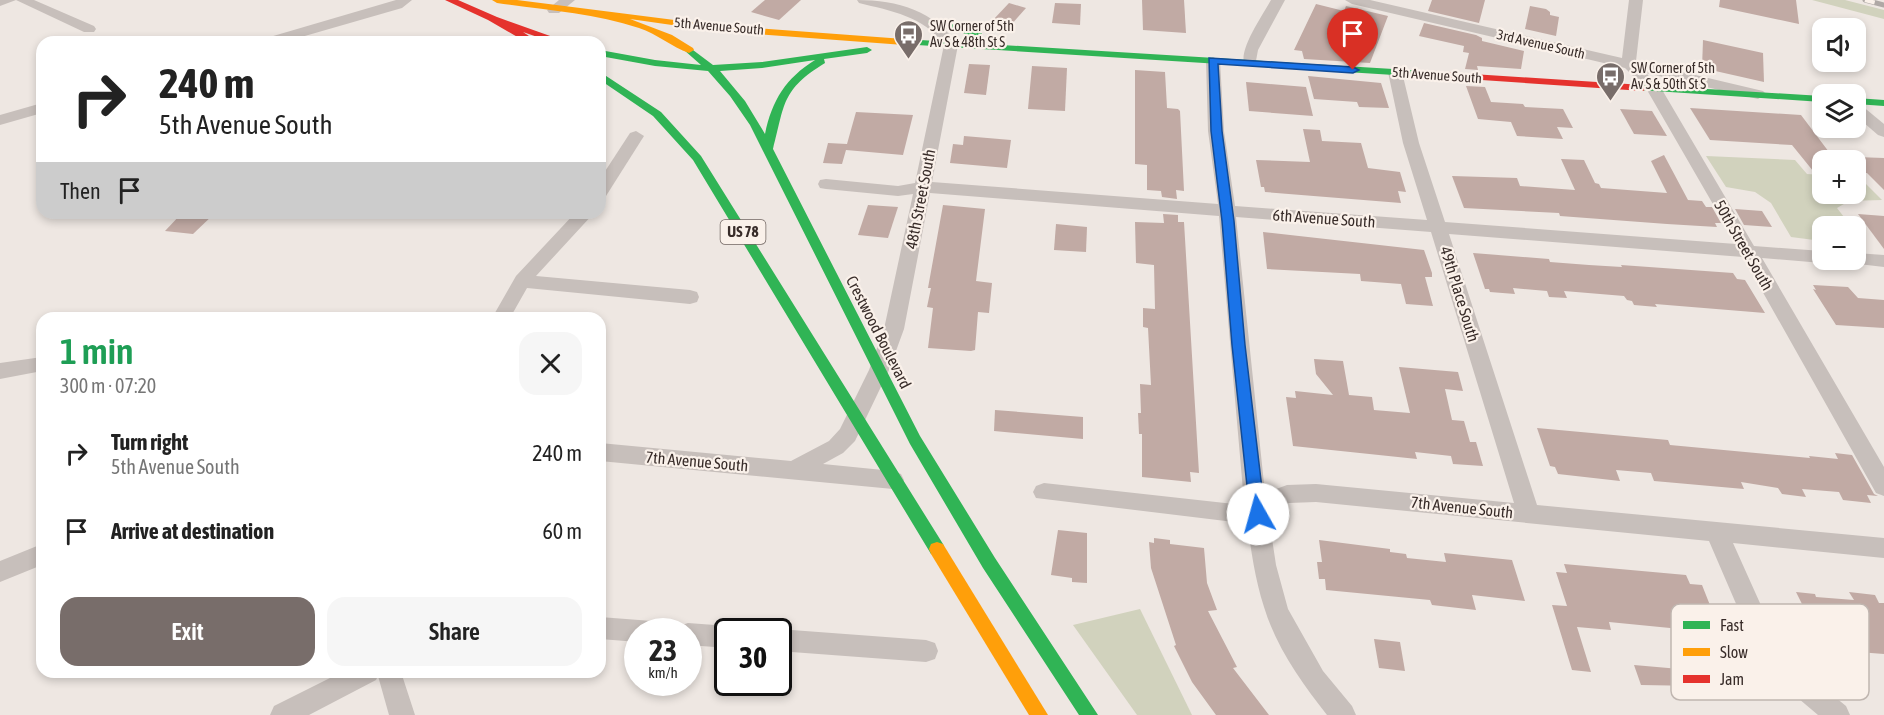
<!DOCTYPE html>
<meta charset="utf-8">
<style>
:root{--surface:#fff;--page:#f6f6f6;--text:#222;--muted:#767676;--accent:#786d6a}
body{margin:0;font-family:"Asap Condensed",sans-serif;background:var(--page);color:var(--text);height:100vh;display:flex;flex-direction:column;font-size:22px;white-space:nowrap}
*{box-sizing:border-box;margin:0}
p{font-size:20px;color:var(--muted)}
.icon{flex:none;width:33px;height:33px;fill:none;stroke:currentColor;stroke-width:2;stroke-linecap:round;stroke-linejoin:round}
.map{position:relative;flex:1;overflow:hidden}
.drawer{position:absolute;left:36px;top:312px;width:570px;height:366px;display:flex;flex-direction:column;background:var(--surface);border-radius:18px;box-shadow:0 3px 9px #0003}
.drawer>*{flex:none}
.top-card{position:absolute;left:36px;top:36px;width:570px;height:183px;border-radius:18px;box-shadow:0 3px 9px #0003;background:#fff;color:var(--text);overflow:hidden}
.controls{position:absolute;left:1812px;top:18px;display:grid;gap:12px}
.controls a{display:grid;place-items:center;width:54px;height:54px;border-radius:12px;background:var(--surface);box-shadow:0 3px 9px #0003;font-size:30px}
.speed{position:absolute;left:624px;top:618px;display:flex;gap:12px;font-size:30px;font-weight:700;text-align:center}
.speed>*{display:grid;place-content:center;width:78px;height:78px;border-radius:50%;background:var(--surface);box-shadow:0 3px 9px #0003;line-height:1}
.speed small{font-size:15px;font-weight:400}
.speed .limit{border:3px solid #111;border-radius:9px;background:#fff;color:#111}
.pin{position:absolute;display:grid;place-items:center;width:51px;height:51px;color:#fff;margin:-62px -26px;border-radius:50% 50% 50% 0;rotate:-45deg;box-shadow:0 0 6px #0007}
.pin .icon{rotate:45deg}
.me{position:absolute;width:66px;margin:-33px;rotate:353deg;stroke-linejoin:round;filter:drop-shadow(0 0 4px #0008)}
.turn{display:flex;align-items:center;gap:21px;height:126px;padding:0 24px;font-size:27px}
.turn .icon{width:78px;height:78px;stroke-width:2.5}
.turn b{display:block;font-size:42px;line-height:51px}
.then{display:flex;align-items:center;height:57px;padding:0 24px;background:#0003;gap:12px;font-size:22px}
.round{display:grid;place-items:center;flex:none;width:63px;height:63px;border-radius:18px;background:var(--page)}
.head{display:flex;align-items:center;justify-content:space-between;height:102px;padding:0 24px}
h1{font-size:36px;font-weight:600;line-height:45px;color:#1e9e55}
.action{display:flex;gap:12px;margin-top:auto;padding:12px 24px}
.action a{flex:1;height:69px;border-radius:18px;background:var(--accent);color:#fff;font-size:24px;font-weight:600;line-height:69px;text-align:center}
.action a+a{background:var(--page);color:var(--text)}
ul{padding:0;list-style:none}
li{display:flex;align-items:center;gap:18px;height:78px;padding:0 24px}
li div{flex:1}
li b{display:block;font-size:22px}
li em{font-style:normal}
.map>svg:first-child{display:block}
.green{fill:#d1d2bd}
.building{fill:#c1aaa4}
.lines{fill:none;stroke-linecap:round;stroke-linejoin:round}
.street{fill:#c7bfbb;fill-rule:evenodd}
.fast{fill:#30b455;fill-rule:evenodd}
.slow{fill:#ff9f0a;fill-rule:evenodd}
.jam{fill:#e5322d;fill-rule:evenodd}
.rail-casing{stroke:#afa8a5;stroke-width:5}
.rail{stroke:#faf1ea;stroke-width:4;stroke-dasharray:10;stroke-linecap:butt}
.route{fill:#1a73e8;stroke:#114b97;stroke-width:1.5}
.labels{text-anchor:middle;stroke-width:4.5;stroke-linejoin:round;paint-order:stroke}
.far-street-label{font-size:14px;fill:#382c29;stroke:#faf1ea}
.far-poi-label{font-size:14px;fill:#382c29;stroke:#faf1ea;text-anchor:start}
.shield{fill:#faf1ea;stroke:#726763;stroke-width:1.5}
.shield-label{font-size:15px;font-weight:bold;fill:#382c29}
.street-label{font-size:16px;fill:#382c29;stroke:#faf1ea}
.key{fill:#faf1ea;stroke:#c0b6b0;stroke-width:1.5}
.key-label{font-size:16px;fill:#382c29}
</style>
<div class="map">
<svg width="1884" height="715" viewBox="0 0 1884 715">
<rect width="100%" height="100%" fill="#eee7e2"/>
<!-- green -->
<g class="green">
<path d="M1812 0H1845L1884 10V19Z"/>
<path d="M1706 156 1795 160 1807 174 1822 175V194H1856V177H1859L1882 200 1849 201 1837 208 1851 226H1822V241L1791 237 1771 203 1755 192 1726 187Z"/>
<path d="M1140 609 1192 715H1137L1073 625Z"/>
</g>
<!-- building -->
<g class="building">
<path d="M765 0H801L779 20 751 12Z"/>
<path d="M1142 0H1184L1186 33 1143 30Z"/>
<path d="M1432 0H1485L1479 23 1428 11Z"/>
<path d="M1720 0H1796L1799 24 1719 7Z"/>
<path d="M1009 3 1026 8 1011 25 993 20Z"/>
<path d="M1055 3 1081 4 1080 25 1052 23Z"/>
<path d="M1316 4 1344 11 1346 6 1388 16 1370 63 1304 59 1302 51 1294 50Z"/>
<path d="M1530 6 1546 9 1550 12V15L1559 17 1556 36 1525 29Z"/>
<path d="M1424 23 1476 35 1482 38V41L1524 51 1521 69 1477 66 1478 70 1465 69 1469 53 1463 52 1464 46 1419 36Z"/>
<path d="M1703 40 1763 53 1764 82 1702 68Z"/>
<path d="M969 64 990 65 986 95 964 93Z"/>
<path d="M1032 66 1067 68 1065 111 1028 109Z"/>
<path d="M1135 70 1165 72 1167 108 1178 109 1180 111 1184 191 1176 190 1177 199 1162 197 1161 191 1147 190V165L1135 164Z"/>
<path d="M1308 76 1381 83 1389 108 1359 107 1357 102 1314 99Z"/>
<path d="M1246 82 1306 87 1313 116 1249 111Z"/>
<path d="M1466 86 1485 87 1491 102 1523 104 1525 107 1563 109 1573 128 1557 127 1563 139 1517 136 1511 122 1478 119Z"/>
<path d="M1690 108 1801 115 1835 160H1822V182L1792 145 1710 140Z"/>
<path d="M1620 109 1652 111 1667 136 1634 134Z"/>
<path d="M856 112 913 115 903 155 846 150 842 164 823 163 828 143 847 144Z"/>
<path d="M1303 129 1320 130 1322 141 1361 143 1368 168 1400 172 1406 192 1398 191 1401 203 1265 192 1264 187H1261L1256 160 1310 162Z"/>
<path d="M964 136 1011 140 1007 168 950 163 953 144 963 145Z"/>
<path d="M1664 155 1688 200 1702 201 1706 207H1712L1721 223H1715L1717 227 1667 224 1560 216 1559 213 1464 208 1452 176 1517 178 1520 186 1575 190 1561 159 1584 160 1595 183 1599 184 1601 188 1667 193 1651 161Z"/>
<path d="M1856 157 1884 158V190L1867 173H1856Z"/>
<path d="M868 205 898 207 888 238 858 235Z"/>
<path d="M943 205 985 209 976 281 992 283 989 313 978 312 975 350 971 351 928 348 933 308 927 307 931 288H928Z"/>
<path d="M1735 209 1762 211 1772 227 1744 225Z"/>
<path d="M182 213H215L193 234 165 231Z"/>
<path d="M1163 214 1178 215V222H1184L1199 473 1190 472 1191 482 1142 477V434H1139L1138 413H1141L1140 384 1151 385 1148 328 1143 327V308L1155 309 1154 265 1136 263 1135 222 1164 223Z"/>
<path d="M1858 214 1884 216V249Z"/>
<path d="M1056 224 1087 227 1086 252 1054 250Z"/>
<path d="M1263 232 1424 250 1432 273V277H1425L1433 306 1406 304 1401 284 1361 281 1360 274 1267 269Z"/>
<path d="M1473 253 1549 259 1550 262 1589 265 1622 267 1621 265 1733 273 1737 279 1745 280 1765 313 1655 304 1657 307 1634 305 1632 301 1627 300 1624 296 1564 291 1567 298 1549 297 1547 291 1513 288 1515 294 1490 292 1489 289H1485Z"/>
<path d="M1813 285 1848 287 1858 298 1884 300V328L1836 325 1813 289 1816 290Z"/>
<path d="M1314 359 1343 361 1349 395 1372 397 1374 410 1410 413 1399 367 1458 372 1463 391 1445 389 1452 420 1464 421 1470 442H1476L1483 466 1453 464 1451 456 1415 452 1417 459 1293 446 1286 397 1296 398 1295 391 1333 395 1316 374Z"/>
<path d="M995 410 1083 417V439L994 431Z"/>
<path d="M1537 428 1668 440 1670 445 1810 458 1809 456 1838 459 1835 453 1852 455 1874 494 1878 496 1867 495 1871 503 1843 500 1839 492 1802 489 1806 497 1782 494 1778 488 1741 482 1744 489 1654 481 1651 473 1616 470 1620 481 1558 474 1555 467 1550 466Z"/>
<path d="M1058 530 1087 533V583L1072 582V578L1051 575Z"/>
<path d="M1154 538 1170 540V544L1204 548 1207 583 1217 610 1208 611 1237 667 1233 668 1269 715H1216L1192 682 1174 646 1176 645 1151 568 1149 542 1154 543Z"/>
<path d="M1319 540 1390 549V552L1406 554 1407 558 1446 562 1444 553 1512 560 1525 601 1472 595 1476 610 1432 605 1430 600 1326 590 1325 579H1319L1317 562H1322Z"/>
<path d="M1564 564 1686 575 1690 584 1702 585 1721 633 1609 622 1611 630 1577 627 1591 672 1572 670 1552 605 1567 606 1556 572 1567 573Z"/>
<path d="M1796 592 1815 594 1816 597 1854 600 1849 592 1875 595 1879 603H1884V654L1858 652 1859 655 1825 651 1820 642 1815 641 1803 615 1808 616Z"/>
<path d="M1374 639 1400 642 1405 671 1379 668Z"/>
<path d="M1634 665 1691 670 1699 686 1641 685Z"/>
</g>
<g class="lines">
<!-- street -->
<g class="street">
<path d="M0 0H34L94 26 96 29 94 32H84L16 0 0 6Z"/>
<path d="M396 0H412L402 8 284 42H261L263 39Z"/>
<path d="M559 0H575L559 13H549L547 10Z"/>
<path d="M857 0C898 0 934 11 958 45L932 182 1218 204 1208 131 1206 61 1213 57 1220 61 1224 131 1235 206 1427 220 1403 143 1388 72 1395 68 1402 72 1419 143 1445 222 1736 244 1647 90 1625 68 1352 4 1345 0H1370L1622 58 1629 0H1643L1636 61 1763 91 1766 94 1758 99 1646 73 1661 88 1754 246 1822 251V260H1829L1822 263 1762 258 1884 467V496L1876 493 1743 257 1449 234 1537 505 1884 538V558L1733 543 1777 641 1797 666 1846 706 1850 715H1818L1779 682 1759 657 1709 541 1316 502 1289 503 1268 512 1276 565 1288 609 1323 671 1352 706 1356 715H1327C1302 683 1276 647 1264 607 1255 579 1251 550 1247 521L1234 522 1036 498 1033 492 1036 486 1044 483 1234 504 1244 502 1219 216 930 193 904 329 889 370 855 441 843 453 823 464 893 471 901 474 904 480 901 486 893 489 600 461V443L791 461 829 441 840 429 869 370 884 329 913 194 898 196 826 189 820 188 818 184 820 180 826 179 898 186 915 183 944 45C924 16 891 11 859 3ZM1236 217 1431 232 1514 503 1316 484 1287 485 1265 493Z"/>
<path d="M1271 0H1285L1258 50 1255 66H1245C1237 51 1263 15 1271 0Z"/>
<path d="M42 103V113L0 125V115Z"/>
<path d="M1856 103 1861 105 1884 124V137L1878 135 1856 116Z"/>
<path d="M636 131 644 136 606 196 600 197V179L630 133Z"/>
<path d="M575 213H594L536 276 690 290 697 292 699 297 697 302 690 304 527 288 510 318H492L516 276Z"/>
<path d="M1856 253 1884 255V267L1850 263 1847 260H1856Z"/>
<path d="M42 357V371L0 379V363Z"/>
<path d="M42 544V565L0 582V561Z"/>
<path d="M600 617 652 621 661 624 664 632H638V642L600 639Z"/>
<path d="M688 623 728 626 738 632H728V648L688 645V632H677L679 626Z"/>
<path d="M778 629 926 640 935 643 938 651 935 659 926 662 778 651V632H771Z"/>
<path d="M342 672H401L415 715H389L378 676 376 680 309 715H270L274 706Z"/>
</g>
<!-- fast -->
<g class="fast">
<path d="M933 19 980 32 982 34 977 37 930 24 928 22Z"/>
<path d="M904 39 1426 71 1431 74 1426 77 901 44V40Z"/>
<path d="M689 47 713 65 762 62 867 47 872 50 867 53 824 59 825 63C781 90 785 104 773 149L920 436 995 558 1098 715H1079L983 568 910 444 750 125 730 96 708 71 655 66 600 56V50L655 60 701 65 684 50ZM815 60C786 78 772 100 765 134L745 101 720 71 762 68Z"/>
<path d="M600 72 661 112 701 156 943 544 945 549 943 554 937 556 931 554 693 160 653 116 600 80Z"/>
<path d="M1643 85 1822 96V102L1639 90V86Z"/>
<path d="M1856 98 1884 100V106L1856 104Z"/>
</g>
<!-- slow -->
<g class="slow">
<path d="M492 0H517L714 25 904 39 909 42 904 45 714 31 630 19 672 35 693 48 694 50 689 53C672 47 657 34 639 28 593 13 545 10 497 3Z"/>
<path d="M937 542 943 544 1048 715H1029L931 554 929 549 931 544Z"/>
</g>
<!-- jam -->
<g class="jam">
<path d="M445 0H458L497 17 567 42H552L523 32 538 42H526L488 20Z"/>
<path d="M1426 71 1643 85 1648 88 1643 91 1422 76V72Z"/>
</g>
<defs>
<path id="rail" d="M1865 0 1884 5"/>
</defs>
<!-- rail casing -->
<use href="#rail" class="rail-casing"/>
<!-- rail -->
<use href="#rail" class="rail"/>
</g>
<!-- route -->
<path class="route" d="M1209 58 1353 67 1359 70 1353 73 1218 64 1222 131 1234 221 1245 345 1265 514 1263 519 1258 521 1252 519 1250 514 1232 345 1222 221 1211 131Z"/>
<!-- icons -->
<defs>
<symbol id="bus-pin" viewBox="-11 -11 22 30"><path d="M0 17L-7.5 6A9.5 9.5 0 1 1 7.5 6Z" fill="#786d6a" stroke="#faf1ea"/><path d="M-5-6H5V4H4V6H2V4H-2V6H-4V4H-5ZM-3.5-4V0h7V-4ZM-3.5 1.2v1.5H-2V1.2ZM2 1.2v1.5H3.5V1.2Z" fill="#fff"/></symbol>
</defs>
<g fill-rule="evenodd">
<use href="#bus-pin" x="892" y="18" width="33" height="45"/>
<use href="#bus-pin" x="1594" y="60" width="33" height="45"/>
</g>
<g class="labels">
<!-- far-street labels -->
<g class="far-street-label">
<text transform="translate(719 26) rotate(5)" y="5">5th Avenue South</text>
<text transform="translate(1541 44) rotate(13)" y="5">3rd Avenue South</text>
<text transform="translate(1437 75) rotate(4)" y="5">5th Avenue South</text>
</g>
<!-- far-poi labels -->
<g class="far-poi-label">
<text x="930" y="31">SW Corner of 5th<tspan x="930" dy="16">Av S &amp; 48th St S</tspan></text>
<text x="1631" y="73">SW Corner of 5th<tspan x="1631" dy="16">Av S &amp; 50th St S</tspan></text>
</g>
<!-- shield labels -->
<rect class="shield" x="720.5" y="220" width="45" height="24" rx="4.5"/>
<g class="shield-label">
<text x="743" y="237">US 78</text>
</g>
<!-- street labels -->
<g class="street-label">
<text transform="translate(920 199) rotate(-79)" y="6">48th Street South</text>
<text transform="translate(1324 218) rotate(4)" y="6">6th Avenue South</text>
<text transform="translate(1744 245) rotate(60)" y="6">50th Street South</text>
<text transform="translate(1460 294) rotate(73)" y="6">49th Place South</text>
<text transform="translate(879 332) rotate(63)" y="6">Crestwood Boulevard</text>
<text transform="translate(697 461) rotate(5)" y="6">7th Avenue South</text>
<text transform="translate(1462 507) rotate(6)" y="6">7th Avenue South</text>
</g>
</g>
<!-- legend -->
<rect x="1671" y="604" width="198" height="96" rx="9" class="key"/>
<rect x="1683" y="621" width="27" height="8" fill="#30b455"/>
<rect x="1683" y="648" width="27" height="8" fill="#ff9f0a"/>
<rect x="1683" y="675" width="27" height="8" fill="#e5322d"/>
<g class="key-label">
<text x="1720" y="631">Fast</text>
<text x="1720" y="658">Slow</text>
<text x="1720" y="685">Jam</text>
</g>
</svg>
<div class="controls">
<a><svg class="icon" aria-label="sound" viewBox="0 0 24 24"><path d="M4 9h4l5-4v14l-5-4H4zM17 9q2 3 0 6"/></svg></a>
<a><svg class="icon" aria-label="layers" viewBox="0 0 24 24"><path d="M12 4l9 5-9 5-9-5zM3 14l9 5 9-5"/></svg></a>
<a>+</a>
<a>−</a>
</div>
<div class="speed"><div>23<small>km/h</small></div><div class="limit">30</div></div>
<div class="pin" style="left:1353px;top:70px;background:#d93025"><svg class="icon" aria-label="arrive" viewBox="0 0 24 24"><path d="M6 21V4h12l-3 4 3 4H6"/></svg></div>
<svg class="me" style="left:1258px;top:514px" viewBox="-20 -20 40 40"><circle r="19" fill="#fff"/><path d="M0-13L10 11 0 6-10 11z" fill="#1a73e8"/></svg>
<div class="top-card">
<div class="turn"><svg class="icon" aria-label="right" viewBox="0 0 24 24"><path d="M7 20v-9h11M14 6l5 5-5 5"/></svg><div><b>240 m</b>5th Avenue South</div></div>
<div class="then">Then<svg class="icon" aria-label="arrive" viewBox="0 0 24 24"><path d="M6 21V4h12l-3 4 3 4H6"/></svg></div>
</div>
<section class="drawer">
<div class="head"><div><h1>1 min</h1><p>300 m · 07:20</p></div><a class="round"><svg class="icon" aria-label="close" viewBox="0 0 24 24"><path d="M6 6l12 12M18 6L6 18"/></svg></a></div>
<ul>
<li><svg class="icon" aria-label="right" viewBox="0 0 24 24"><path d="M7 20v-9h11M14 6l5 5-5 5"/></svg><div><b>Turn right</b><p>5th Avenue South</p></div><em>240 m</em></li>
<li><svg class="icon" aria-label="arrive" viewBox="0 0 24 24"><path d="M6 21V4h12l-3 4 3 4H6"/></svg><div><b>Arrive at destination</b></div><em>60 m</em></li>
</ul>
<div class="action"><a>Exit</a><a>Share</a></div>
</section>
</div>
